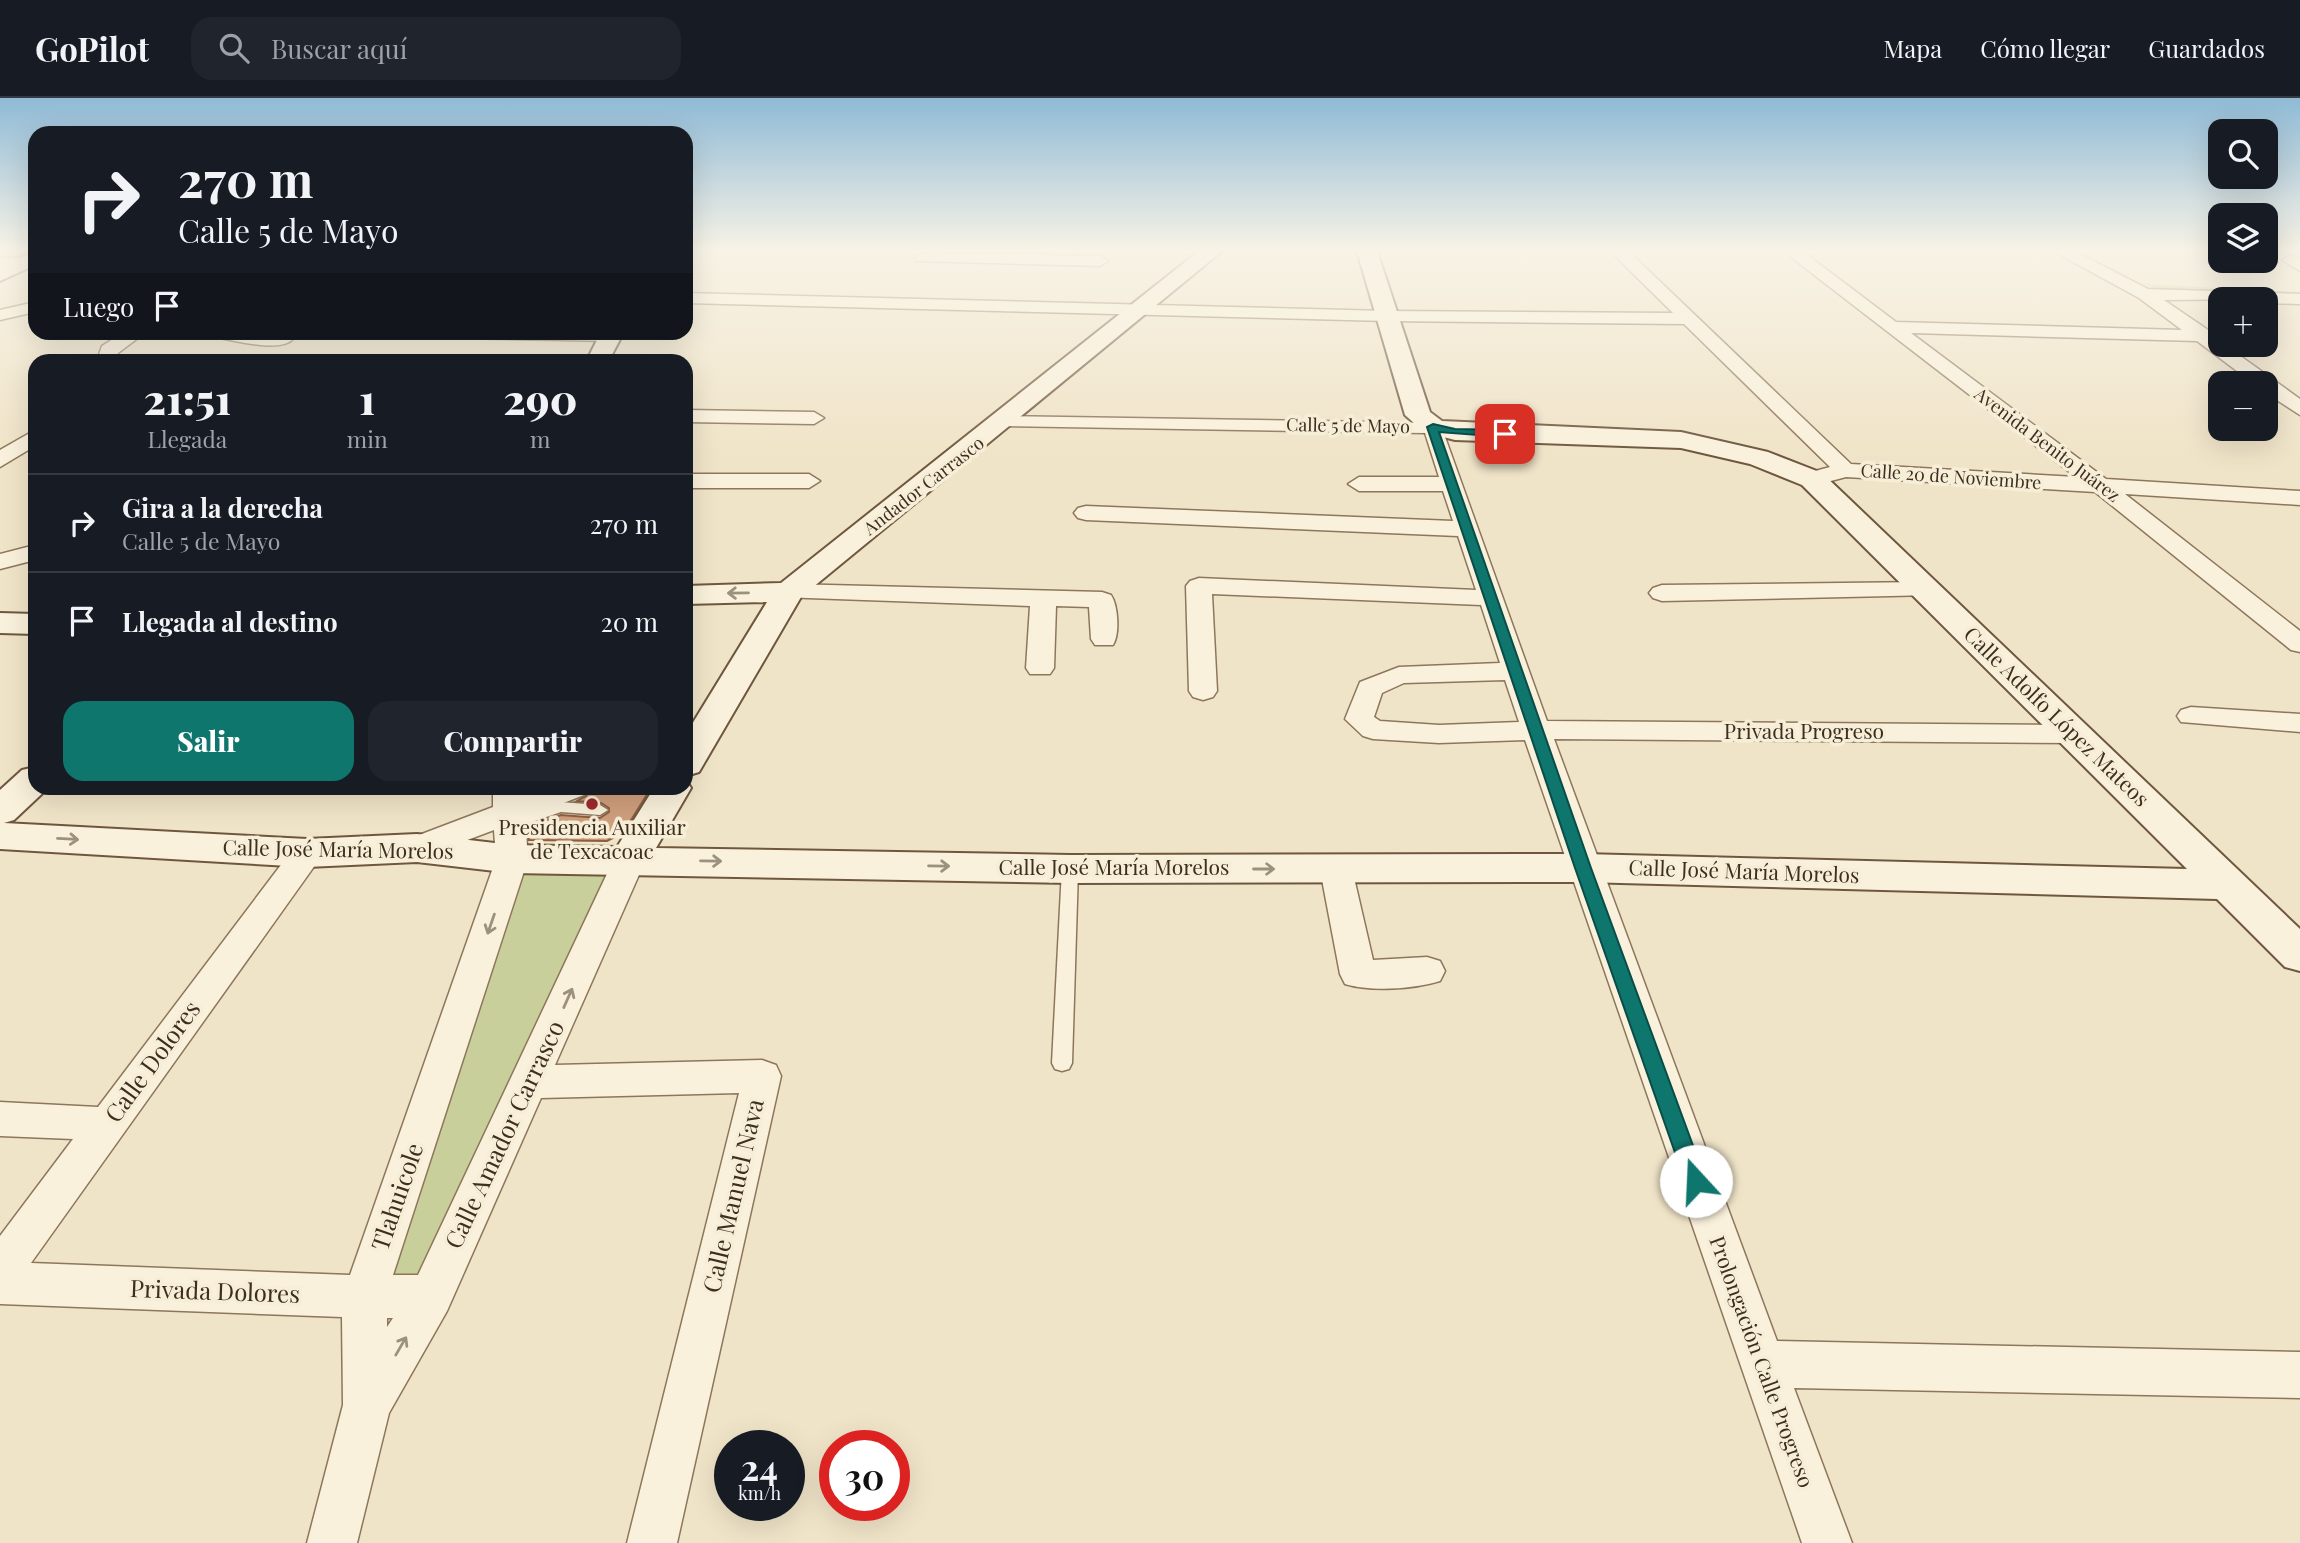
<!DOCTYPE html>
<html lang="es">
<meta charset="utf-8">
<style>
:root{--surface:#171b24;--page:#20242c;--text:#f1f3f6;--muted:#9ea1a6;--line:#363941;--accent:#0f766e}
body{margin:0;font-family:"Playfair Display",serif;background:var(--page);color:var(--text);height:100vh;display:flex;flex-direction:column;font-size:26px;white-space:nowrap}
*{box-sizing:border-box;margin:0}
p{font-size:23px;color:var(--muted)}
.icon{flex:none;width:38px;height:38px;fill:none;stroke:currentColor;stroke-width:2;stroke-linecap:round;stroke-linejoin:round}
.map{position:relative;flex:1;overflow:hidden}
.drawer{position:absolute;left:28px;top:256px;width:665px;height:441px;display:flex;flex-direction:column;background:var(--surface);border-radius:21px;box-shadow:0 7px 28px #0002}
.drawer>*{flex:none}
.top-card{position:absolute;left:28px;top:28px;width:665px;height:214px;border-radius:21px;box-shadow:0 7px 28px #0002;background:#171b24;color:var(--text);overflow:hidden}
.fabs{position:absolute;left:2208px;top:21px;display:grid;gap:14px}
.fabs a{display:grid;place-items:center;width:70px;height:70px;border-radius:14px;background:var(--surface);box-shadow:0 7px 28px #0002;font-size:35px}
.speed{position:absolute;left:714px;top:1332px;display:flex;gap:14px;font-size:35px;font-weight:700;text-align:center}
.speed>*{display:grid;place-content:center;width:91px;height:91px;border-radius:50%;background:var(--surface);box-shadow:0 7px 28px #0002;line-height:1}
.speed small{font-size:18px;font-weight:400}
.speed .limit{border:10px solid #d22;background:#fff;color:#111}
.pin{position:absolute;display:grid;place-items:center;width:60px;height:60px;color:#fff;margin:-30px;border-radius:14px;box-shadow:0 4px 10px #0006}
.me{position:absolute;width:77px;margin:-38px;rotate:340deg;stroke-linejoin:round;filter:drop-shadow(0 0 5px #0008)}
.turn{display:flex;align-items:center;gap:24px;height:147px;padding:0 35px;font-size:32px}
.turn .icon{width:91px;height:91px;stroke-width:2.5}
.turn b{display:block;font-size:49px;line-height:60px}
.then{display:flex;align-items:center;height:66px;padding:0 35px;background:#0003;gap:14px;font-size:26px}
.eta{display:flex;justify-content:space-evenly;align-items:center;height:119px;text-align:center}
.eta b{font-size:42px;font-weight:800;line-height:49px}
.action{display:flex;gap:14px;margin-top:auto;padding:14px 35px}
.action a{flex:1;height:80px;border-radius:21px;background:var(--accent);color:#fff;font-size:28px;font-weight:800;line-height:80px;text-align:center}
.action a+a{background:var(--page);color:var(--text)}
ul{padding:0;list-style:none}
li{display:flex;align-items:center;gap:21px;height:98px;padding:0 35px;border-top:2px solid var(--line)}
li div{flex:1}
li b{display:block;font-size:26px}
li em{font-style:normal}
header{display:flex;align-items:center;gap:42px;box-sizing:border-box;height:98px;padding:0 35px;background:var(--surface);border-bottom:2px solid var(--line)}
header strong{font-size:33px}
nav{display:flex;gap:38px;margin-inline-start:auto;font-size:24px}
.search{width:490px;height:63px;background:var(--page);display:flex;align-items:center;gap:18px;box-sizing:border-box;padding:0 24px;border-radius:21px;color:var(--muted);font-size:26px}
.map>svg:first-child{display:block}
.green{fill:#c9cf9b}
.building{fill:#cf9f7d;stroke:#8d5f41;stroke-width:2}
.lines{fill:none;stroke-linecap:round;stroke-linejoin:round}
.lane-casing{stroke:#8d765c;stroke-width:3}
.street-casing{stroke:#8d765c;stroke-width:3}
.secondary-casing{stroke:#6f573f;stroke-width:4}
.lane{fill:#faf1dc;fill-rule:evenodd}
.street{fill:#faf1dc;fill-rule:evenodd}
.secondary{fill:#faf1dc;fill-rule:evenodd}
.oneway{stroke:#9c907e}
.route{fill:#0f766e;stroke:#0a4d48;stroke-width:2}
.poi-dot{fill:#9e2a2b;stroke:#f7eed8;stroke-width:2.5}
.labels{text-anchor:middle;stroke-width:7;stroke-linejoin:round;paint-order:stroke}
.far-street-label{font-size:18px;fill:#3d2e20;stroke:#f7eed8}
.street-label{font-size:21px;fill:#3d2e20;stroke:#f7eed8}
.poi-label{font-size:21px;fill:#3d2e20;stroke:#f7eed8}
.near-street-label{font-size:24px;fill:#3d2e20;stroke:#f7eed8}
</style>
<header>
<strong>GoPilot</strong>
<div class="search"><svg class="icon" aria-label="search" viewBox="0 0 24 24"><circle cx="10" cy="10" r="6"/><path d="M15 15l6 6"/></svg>Buscar aquí</div>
<nav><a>Mapa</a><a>Cómo llegar</a><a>Guardados</a></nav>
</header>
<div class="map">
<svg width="2300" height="1445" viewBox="0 0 2300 1445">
<rect width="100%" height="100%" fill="#f0e4c8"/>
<!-- green -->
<g class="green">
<path d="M2143 186 2300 194V196L2168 193Z"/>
<path d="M515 775 610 776 432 1187 380 1185Z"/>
</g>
<!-- building -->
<path class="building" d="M591 690H651L623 735 607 743 529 742 528 728 561 717 600 720 609 714V710L601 705 577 703 586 698Z"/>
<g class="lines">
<defs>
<g id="lane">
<path d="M560 704 600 707 608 712 600 717 561 714 508 732 500 727 502 723Z"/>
<path d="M1070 765 1078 771 1072 965 1069 971 1062 973 1055 971 1052 965 1062 771Z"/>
</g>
<g id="street">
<path d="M1610 153H1628L1851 366 2076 379 1783 153H1802L1896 224 2182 232 2139 200 2053 153H2074L2148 191 2300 196V206L2266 205V201L2164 202 2211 234 2221 247H2225L2300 301V317L2266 295V285H2253L2197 243 1911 235 2106 381 2300 393V407L2125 396 2300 533V554L2291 552 2095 394 1846 379 1812 388 1804 386 1801 381 1804 376 1830 369 1684 226 1387 223 686 205V195L1387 213 1673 215Z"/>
<path d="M923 155 1100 158 1108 163 1100 168 917 163 915 160Z"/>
<path d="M2290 157 2300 161V173L2282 162Z"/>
<path d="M0 160H23L31 165 23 170H0Z"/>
<path d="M35 204V214L0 222V212Z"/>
<path d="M124 234H146L118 255 115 262H97L102 248Z"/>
<path d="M174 234H285L294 240C281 256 235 242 218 240 204 239 184 244 174 234Z"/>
<path d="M443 234H620L621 237 612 243 452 240Z"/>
<path d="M686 312 814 314 824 320 814 326 686 324Z"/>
<path d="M1004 318 1440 325 1547 623 2074 627 2084 629 2089 636 2084 643 2074 645 1554 641 1777 1243 2300 1254V1300L1794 1290 1852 1445H1802L1525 642 1439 645 1373 641 1363 638 1345 621 1360 584 1399 569 1500 565 1481 507 1212 496 1217 593 1213 599 1203 602 1193 599 1189 593 1186 488 1190 483 1199 480 1476 492 1458 438 1086 422 1078 420 1074 415 1078 410 1086 408 1453 423 1443 393H1359L1348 386 1359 379H1439L1425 335 997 328 994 324ZM1505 582 1519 624 1439 627 1380 623 1374 619 1382 595 1404 585Z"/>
<path d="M35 332V348L0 369V352Z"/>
<path d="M686 376H809L820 383 809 390H686Z"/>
<path d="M35 447V462L0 471V456Z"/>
<path d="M1926 484 1935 487 1939 492 1935 497 1662 503 1653 500 1649 495 1653 490 1662 487Z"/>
<path d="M789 486 1102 494 1111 497C1118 507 1120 536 1113 547H1095L1091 541 1089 509 1056 508 1054 570 1050 576H1030L1026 570 1030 508 780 499 776 494 780 489Z"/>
<path d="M2191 609 2300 616V634L2181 624 2177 618 2181 612Z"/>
<path d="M493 690H523L524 697 545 690H588L584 697 525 720 528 761 393 1177H418L614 761 618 753 630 750 642 753 646 761 555 967 762 962 776 967 781 978 677 1445H627L739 995 541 1000 447 1213 389 1315 357 1445H307L343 1307 342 1219 0 1206V1138L73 1041 0 1038V1004L98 1009 296 747 307 744 318 747 323 755 318 763 31 1165 350 1177 496 761 494 732 417 761 406 758 401 750 406 742 493 709ZM387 1220H393L387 1229Z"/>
<path d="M1336 759 1348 763 1352 771 1373 862 1427 859 1440 863 1445 873 1440 883C1414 891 1371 894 1345 886L1340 876 1320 771 1324 763Z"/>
</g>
<g id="secondary">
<path d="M35 153V167L0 183V169Z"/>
<path d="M1199 153H1222L801 499 699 674 686 678V636L767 504 686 506V488L781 485Z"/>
<path d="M1357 153H1377L1430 314 1442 323 1681 334 1768 354 1822 375 2300 831V873L2285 869 2217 801 1583 784 1070 785 512 775 417 764 307 769 0 751V692L22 672 35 669V690H48L14 722 4 725 307 741 417 736 512 747 617 749 654 690H686V682L691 690 656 750 1070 757 1583 756 2187 771 1802 387 1750 366 1681 350 1455 342 1424 334 1405 317Z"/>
<path d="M601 234H624L609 262H587Z"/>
<path d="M0 515 35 516V536L0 535Z"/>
</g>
</defs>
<!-- lane casing -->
<use href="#lane" class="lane-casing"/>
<!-- street casing -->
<use href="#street" class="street-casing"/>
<!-- secondary casing -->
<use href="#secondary" class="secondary-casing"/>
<!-- lane -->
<use href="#lane" class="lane"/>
<!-- street -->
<use href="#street" class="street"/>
<!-- secondary -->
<use href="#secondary" class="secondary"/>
</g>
<!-- one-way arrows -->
<defs><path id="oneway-shaft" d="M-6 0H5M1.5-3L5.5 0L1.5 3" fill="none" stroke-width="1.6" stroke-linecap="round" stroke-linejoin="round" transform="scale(1.75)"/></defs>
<g class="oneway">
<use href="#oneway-shaft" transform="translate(738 495) rotate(179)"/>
<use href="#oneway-shaft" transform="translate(68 741) rotate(3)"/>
<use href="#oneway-shaft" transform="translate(711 763) rotate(1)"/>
<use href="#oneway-shaft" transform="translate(939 768) rotate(1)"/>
<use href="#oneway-shaft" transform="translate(1264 771)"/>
<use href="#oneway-shaft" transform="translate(491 826) rotate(109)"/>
<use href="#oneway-shaft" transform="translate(568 900) rotate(-66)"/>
<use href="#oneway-shaft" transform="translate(401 1248) rotate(-60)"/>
</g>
<!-- sky -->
<linearGradient id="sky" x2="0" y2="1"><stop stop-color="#8fbad6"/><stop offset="0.43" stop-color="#f8f3e6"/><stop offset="1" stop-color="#f8f3e6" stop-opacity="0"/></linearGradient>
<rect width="2300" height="355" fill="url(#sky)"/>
<!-- route -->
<path class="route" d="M1433 326 1455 331 1505 332 1510 336 1505 339 1439 334 1591 770 1706 1083 1703 1090 1696 1092 1688 1090 1685 1083 1575 770 1427 329Z"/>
<!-- markers -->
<circle class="poi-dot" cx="592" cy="706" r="7"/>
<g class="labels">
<!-- far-street labels -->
<g class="far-street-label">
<text transform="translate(1348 328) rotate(1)" y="6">Calle 5 de Mayo</text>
<text transform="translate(2047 347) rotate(37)" y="6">Avenida Benito Juárez</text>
<text transform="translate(1951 379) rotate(4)" y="6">Calle 20 de Noviembre</text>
<text transform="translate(924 388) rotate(-38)" y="6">Andador Carrasco</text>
</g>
<!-- street labels -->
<g class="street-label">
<text transform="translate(2056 619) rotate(44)" y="7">Calle Adolfo López Mateos</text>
<text x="1804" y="641">Privada Progreso</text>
<text transform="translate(338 752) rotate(1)" y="7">Calle José María Morelos</text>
<text x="1114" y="777">Calle José María Morelos</text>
<text transform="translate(1744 774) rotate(2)" y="7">Calle José María Morelos</text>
<text transform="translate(1761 1264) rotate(70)" y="7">Prolongación Calle Progreso</text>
</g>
<!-- poi labels -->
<g class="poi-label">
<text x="592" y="737">Presidencia Auxiliar<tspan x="592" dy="24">de Texcacoac</tspan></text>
</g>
<!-- near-street labels -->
<g class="near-street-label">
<text transform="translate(153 964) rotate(-54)" y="8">Calle Dolores</text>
<text transform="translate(505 1037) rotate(-65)" y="8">Calle Amador Carrasco</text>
<text transform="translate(734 1098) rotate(-77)" y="8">Calle Manuel Nava</text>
<text transform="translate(398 1099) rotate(-71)" y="8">Tlahuicole</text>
<text transform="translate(215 1194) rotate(2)" y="8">Privada Dolores</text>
</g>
</g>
</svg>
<div class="fabs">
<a><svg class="icon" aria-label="search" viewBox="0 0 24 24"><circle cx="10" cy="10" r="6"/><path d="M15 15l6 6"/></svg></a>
<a><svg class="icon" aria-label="layers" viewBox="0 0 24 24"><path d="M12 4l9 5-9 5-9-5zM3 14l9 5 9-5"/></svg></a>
<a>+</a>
<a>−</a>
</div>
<div class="speed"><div>24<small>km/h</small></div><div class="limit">30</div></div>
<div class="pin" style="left:1505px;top:336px;background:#d93025"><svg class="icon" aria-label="arrive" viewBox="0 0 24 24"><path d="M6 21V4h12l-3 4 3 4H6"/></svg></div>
<svg class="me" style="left:1696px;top:1083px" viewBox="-20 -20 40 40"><circle r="19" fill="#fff"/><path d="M0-13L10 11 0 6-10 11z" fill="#0f766e"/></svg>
<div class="top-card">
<div class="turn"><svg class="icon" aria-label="right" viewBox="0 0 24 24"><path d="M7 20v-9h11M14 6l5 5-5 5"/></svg><div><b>270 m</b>Calle 5 de Mayo</div></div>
<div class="then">Luego<svg class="icon" aria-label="arrive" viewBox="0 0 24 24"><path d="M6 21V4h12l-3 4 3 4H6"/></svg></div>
</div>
<section class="drawer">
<div class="eta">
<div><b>21:51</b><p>Llegada</p></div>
<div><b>1</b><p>min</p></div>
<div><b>290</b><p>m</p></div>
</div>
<ul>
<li><svg class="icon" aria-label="right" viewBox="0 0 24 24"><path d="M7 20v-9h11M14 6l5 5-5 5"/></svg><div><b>Gira a la derecha</b><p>Calle 5 de Mayo</p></div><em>270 m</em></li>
<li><svg class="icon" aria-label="arrive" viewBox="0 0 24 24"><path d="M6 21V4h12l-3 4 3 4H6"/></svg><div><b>Llegada al destino</b></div><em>20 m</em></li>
</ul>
<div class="action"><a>Salir</a><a>Compartir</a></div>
</section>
</div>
